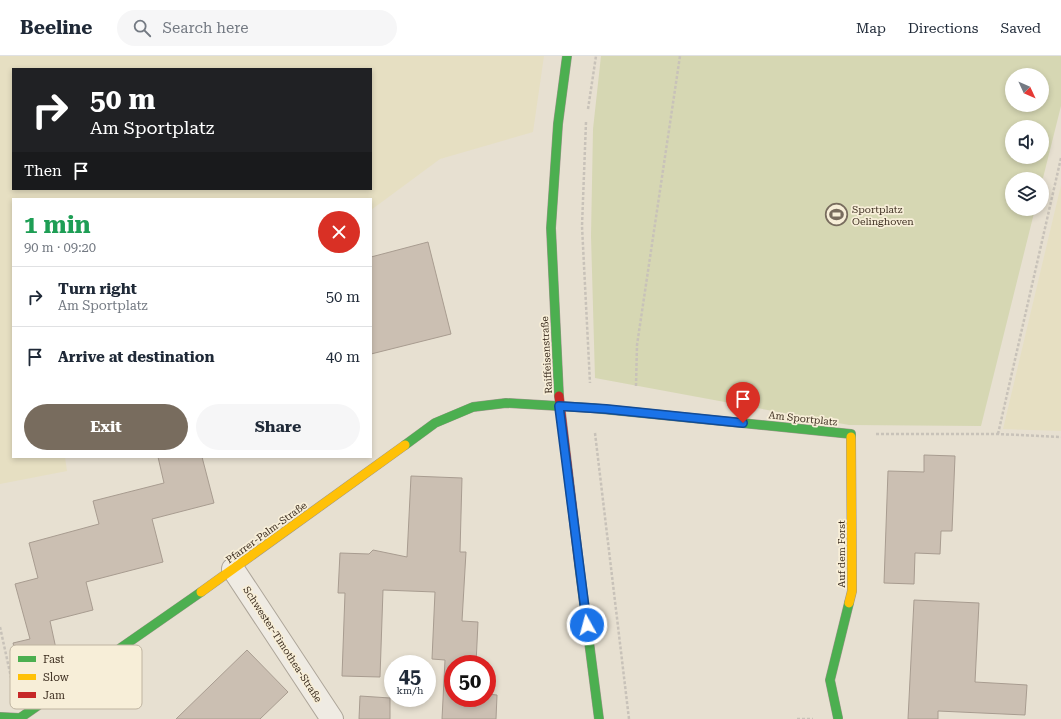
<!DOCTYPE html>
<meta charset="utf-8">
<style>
:root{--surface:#fff;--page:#f6f6f7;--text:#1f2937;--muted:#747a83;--line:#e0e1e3;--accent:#786c5e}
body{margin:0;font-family:"Roboto Serif",serif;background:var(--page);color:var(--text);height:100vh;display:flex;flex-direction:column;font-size:15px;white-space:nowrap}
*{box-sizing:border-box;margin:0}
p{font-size:13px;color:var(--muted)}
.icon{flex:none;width:22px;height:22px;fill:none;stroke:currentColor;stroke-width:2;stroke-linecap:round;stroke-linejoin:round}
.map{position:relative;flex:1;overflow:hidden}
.side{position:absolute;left:12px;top:142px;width:360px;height:260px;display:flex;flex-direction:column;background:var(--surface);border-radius:0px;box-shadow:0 2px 6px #0003}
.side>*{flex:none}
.hud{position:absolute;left:12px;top:12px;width:360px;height:122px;border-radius:0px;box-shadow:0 2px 6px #0003;background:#202124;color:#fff;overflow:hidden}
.needle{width:26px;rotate:134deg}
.tools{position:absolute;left:1005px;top:12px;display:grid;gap:8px}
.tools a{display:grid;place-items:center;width:44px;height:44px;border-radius:50%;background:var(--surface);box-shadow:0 2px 6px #0003;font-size:20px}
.speed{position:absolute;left:384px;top:599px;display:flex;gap:8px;font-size:20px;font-weight:700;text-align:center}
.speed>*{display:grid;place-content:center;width:52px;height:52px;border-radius:50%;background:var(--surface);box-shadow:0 2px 6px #0003;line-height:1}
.speed small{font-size:10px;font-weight:400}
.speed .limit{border:6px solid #d22;background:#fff;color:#111}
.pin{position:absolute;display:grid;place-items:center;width:34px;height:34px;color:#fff;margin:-41px -17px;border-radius:50% 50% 50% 0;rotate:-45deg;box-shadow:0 0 4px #0007}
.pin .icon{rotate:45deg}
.me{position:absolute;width:44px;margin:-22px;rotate:353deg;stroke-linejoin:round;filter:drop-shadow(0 0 3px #0008)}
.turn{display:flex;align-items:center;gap:14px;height:84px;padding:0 12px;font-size:18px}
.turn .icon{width:52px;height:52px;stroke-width:2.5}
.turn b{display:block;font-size:28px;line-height:34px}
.then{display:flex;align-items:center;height:38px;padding:0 12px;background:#0003;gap:8px;font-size:15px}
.round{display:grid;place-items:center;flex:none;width:42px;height:42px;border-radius:21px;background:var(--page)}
.headline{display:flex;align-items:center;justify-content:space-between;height:68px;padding:0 12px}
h1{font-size:24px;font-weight:700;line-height:30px;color:#1e9e55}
.action{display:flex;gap:8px;margin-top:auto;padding:8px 12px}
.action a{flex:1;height:46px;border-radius:24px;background:var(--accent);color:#fff;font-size:16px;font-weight:700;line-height:46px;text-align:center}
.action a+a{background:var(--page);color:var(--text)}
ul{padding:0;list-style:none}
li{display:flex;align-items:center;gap:12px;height:60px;padding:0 12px;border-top:1px solid var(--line)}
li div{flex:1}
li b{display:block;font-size:15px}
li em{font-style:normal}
header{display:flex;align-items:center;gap:24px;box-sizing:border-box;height:56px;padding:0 20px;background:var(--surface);border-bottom:1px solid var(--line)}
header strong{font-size:19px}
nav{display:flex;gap:22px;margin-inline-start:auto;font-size:14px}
.search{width:280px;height:36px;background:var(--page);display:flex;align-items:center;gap:10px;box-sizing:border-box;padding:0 14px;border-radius:22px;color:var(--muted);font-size:15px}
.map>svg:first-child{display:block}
.farmland{fill:#e6dfc2;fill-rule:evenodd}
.green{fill:#d6d7b3;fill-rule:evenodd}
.building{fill:#cbbfb2;stroke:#a89c90}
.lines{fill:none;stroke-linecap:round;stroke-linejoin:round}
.street-casing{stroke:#ada599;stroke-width:24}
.fast-casing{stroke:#9c958a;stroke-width:10}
.slow-casing{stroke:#9c958a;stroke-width:10}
.jam-casing{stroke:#9c958a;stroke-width:10}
.path{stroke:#c8c2b9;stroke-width:2.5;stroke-dasharray:3 2;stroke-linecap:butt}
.street{stroke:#efebe3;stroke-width:22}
.fast{stroke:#4caf50;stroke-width:9}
.slow{stroke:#ffc107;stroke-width:9}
.jam{stroke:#c62828;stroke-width:9}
.route-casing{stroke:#114b97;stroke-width:10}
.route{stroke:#1a73e8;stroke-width:7}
.labels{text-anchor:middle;stroke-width:3.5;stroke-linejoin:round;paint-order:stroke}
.poi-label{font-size:10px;fill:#3d2e20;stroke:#f7eed8;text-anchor:start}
.street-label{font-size:10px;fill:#3d2e20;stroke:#f7eed8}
.key{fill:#f7eed8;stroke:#bfb4a1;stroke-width:1}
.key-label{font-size:11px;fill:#3d2e20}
</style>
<header>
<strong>Beeline</strong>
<div class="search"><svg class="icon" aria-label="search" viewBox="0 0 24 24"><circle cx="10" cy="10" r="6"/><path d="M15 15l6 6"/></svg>Search here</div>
<nav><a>Map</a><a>Directions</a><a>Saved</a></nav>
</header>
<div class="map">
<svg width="1061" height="663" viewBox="0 0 1061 663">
<rect width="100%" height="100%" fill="#e7e0d1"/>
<!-- farmland -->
<g class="farmland">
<path d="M0 0H544L533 76 440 103 371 154V143H13V401H65L67 415 0 428ZM13 13H371V133H13Z"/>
<path d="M1061 129V375L1003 373Z"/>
</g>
<!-- green -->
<path class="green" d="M601 0H1061V50L1042 126V123H1012V153H1035L981 370 849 369 595 322 591 180 593 73ZM1012 19H1042V49H1012ZM1012 71H1042V101H1012Z"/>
<!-- building -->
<g class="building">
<path d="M428 186 451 278 371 298V201Z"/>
<path d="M924 399 955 400 952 475H941L940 498 915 497 914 528 884 527 888 415 924 416Z"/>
<path d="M158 401H202L214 447 152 463 163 506 86 526 93 554 50 565 58 602 19 610 13 587 30 583 15 528 38 522 29 487 99 468 93 445 164 427Z"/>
<path d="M411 420 462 422 460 496H466L462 565 478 566 476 608H453V642H487V638L497 639 496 663H442L445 604 432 603 435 536 383 534 380 621 342 620 345 537H338L340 497 369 498 373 494 407 501Z"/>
<path d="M914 544 979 547 975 626 1027 629 1025 659 938 655V663H908Z"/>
<path d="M247 594 288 636 260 663H176Z"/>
<path d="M360 640 390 642V663H359Z"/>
</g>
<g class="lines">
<defs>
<path id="street" d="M233 513 332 663"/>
<g id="fast">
<path d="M559 340 551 172 558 68 567 0"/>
<path d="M405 389 435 367 473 351 506 347 592 352 851 378V381"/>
<path d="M579 508 599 663"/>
<path d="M0 661 20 662 201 536"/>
<path d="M838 662 830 624 849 547"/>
</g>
<g id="slow">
<path d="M201 536 405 389"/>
<path d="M849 547 852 535 851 381"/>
</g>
<path id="jam" d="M559 340 579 508"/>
</defs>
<!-- street casing -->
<use href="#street" class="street-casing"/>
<!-- fast casing -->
<use href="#fast" class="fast-casing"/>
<!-- slow casing -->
<use href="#slow" class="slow-casing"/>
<!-- jam casing -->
<use href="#jam" class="jam-casing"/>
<!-- path -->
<g class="path">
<path d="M588 53 596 0"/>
<path d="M586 66 582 170 590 327"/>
<path d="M636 330 637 289 680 0"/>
<path d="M595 377 629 663"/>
<path d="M876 378H998L1061 381"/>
<path d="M998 378 1061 102"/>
<path d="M0 571 14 635"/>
<path d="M797 663H813"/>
</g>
<!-- street -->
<use href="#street" class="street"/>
<!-- fast -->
<use href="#fast" class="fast"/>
<!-- slow -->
<use href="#slow" class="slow"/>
<!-- jam -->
<use href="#jam" class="jam"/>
</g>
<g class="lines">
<defs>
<path id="route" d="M587 569 559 350 606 353 743 367"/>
</defs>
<!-- route casing -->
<use href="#route" class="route-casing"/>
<!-- route -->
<use href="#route" class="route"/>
</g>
<!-- icons -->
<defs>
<symbol id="stadium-ring" viewBox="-11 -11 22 22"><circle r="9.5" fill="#f7eed8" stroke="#786c5e" stroke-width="1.5"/><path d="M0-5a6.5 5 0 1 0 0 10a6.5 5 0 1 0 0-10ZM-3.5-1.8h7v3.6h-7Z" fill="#786c5e"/></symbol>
</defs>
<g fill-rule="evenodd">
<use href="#stadium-ring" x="824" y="146" width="25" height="25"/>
</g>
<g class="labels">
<!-- poi labels -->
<g class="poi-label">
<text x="852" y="157">Sportplatz<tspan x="852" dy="12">Oelinghoven</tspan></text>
</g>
<!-- street labels -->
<g class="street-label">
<text transform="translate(546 299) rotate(-93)" y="4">Raiffeisenstraße</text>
<text transform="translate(803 362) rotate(6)" y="4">Am Sportplatz</text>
<text transform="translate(266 476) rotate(-36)" y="4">Pfarrer-Palm-Straße</text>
<text transform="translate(841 498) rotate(-90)" y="4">Auf dem Forst</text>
<text transform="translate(283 588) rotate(57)" y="4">Schwester-Timothea-Straße</text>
</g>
</g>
<!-- legend -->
<rect x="10" y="589" width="132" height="64" rx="6" class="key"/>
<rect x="18" y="600" width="18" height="6" fill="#4caf50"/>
<rect x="18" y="618" width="18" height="6" fill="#ffc107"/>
<rect x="18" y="636" width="18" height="6" fill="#c62828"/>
<g class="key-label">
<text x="43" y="607">Fast</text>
<text x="43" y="625">Slow</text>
<text x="43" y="643">Jam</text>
</g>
</svg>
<div class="tools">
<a><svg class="needle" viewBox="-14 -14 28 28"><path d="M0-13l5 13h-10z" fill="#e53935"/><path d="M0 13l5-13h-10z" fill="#747a83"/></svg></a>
<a><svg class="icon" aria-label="sound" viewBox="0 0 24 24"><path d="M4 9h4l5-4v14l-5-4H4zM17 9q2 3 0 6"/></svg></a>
<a><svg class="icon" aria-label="layers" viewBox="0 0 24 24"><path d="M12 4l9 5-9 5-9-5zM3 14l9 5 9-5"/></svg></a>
</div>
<div class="speed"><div>45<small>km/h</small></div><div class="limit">50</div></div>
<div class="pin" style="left:743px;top:367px;background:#d93025"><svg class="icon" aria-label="arrive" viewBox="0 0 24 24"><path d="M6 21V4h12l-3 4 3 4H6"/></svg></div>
<svg class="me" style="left:587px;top:569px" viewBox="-20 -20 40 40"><circle r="17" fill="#1a73e8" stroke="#fff" stroke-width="3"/><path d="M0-11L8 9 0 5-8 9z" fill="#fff"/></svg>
<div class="hud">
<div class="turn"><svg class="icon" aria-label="right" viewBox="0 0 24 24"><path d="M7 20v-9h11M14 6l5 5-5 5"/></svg><div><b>50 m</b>Am Sportplatz</div></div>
<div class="then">Then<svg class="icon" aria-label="arrive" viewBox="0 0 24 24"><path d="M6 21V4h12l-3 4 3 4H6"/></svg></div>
</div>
<section class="side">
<div class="headline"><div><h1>1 min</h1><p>90 m · 09:20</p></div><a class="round" style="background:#d93025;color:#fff"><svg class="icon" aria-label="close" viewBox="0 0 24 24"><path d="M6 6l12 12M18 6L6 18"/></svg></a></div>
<ul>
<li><svg class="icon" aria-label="right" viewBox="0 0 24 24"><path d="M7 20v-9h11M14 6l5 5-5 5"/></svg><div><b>Turn right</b><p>Am Sportplatz</p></div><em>50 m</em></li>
<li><svg class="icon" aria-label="arrive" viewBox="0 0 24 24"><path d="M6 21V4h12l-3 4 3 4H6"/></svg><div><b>Arrive at destination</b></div><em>40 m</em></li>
</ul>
<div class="action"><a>Exit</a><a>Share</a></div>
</section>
</div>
